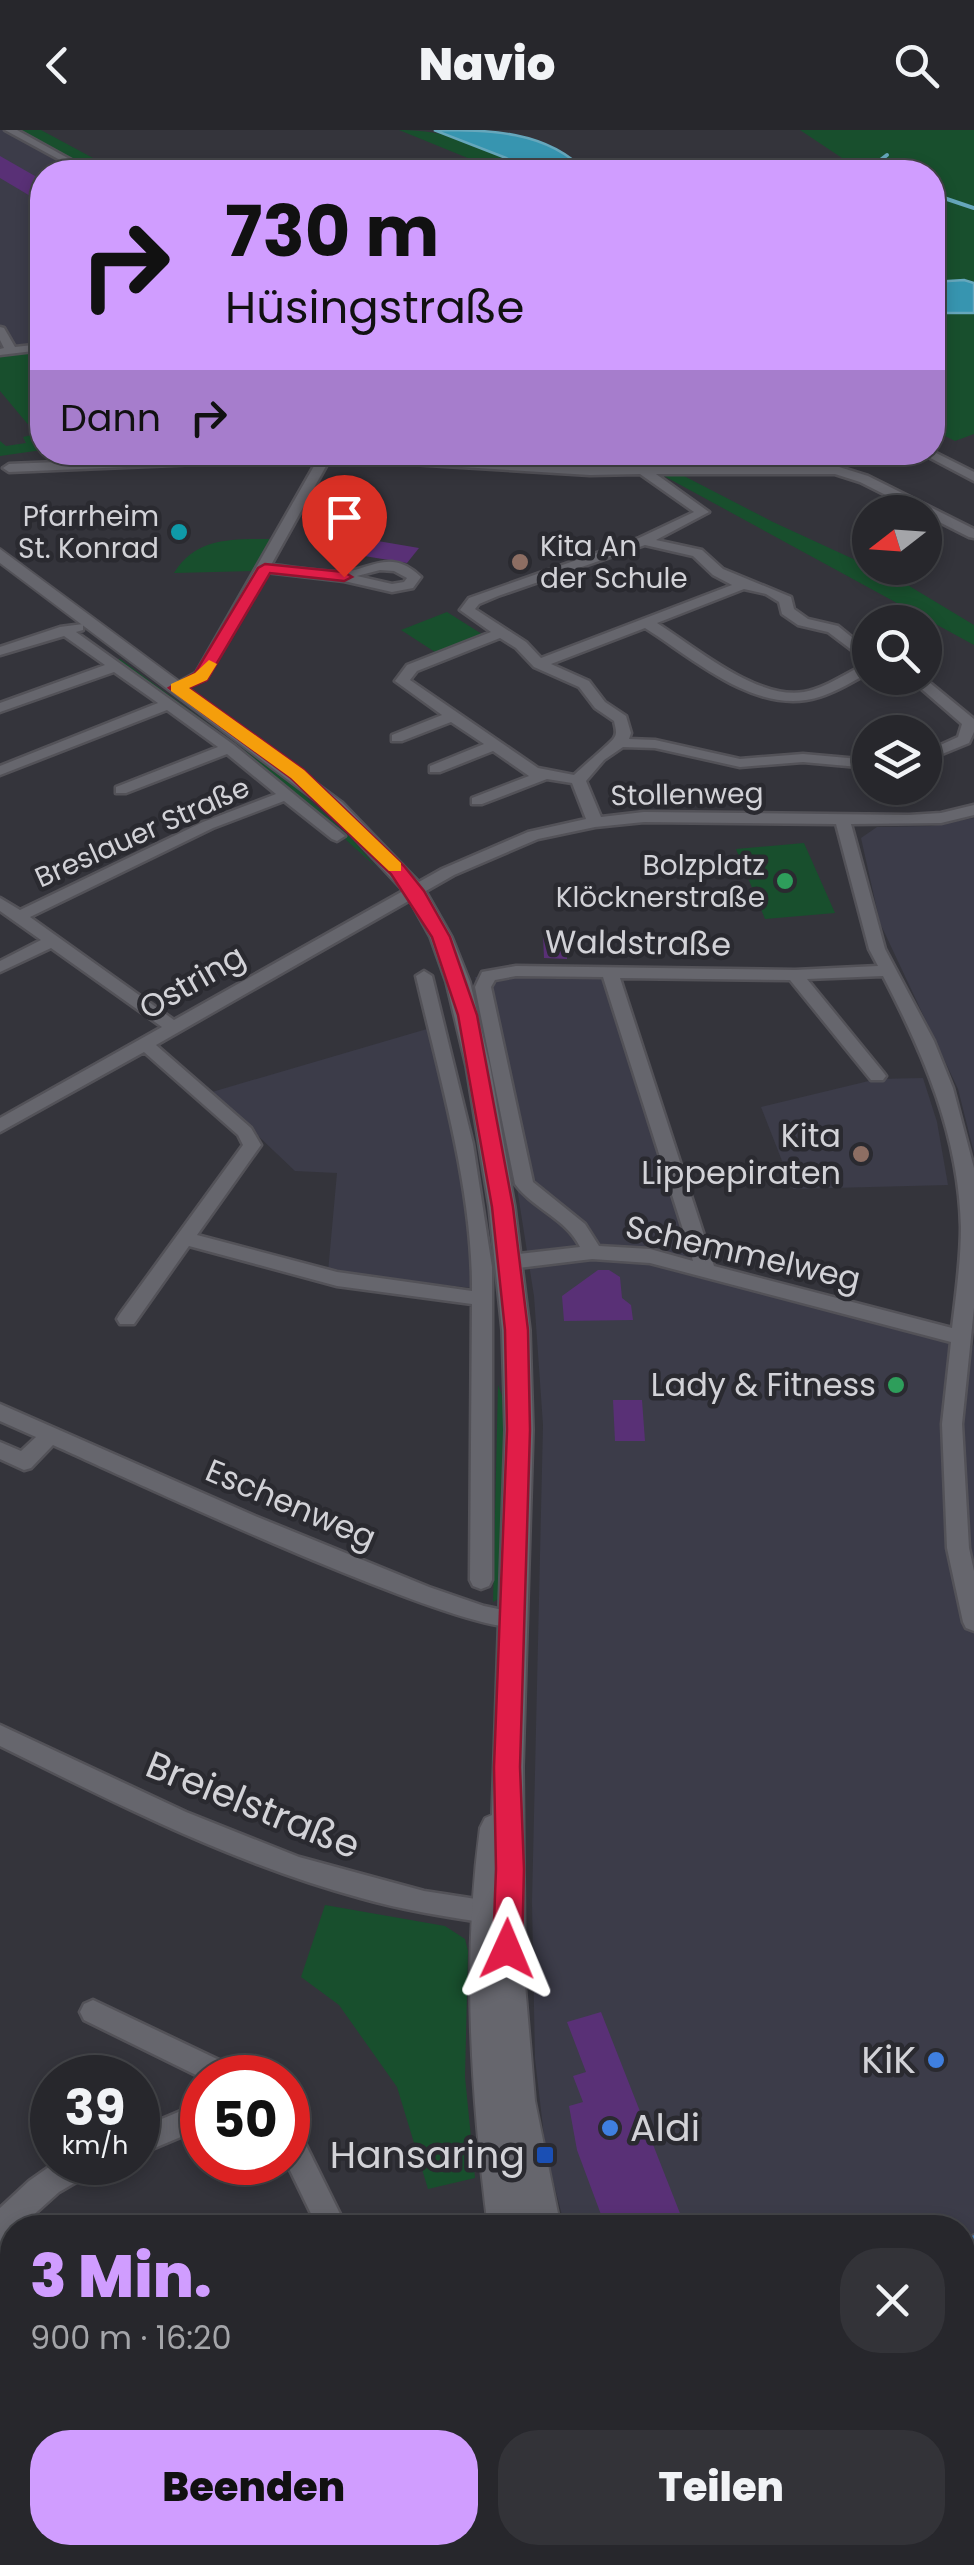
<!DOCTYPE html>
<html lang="de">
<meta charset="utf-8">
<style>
:root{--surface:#27272c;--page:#333338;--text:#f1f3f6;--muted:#a4a5a9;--line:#434448;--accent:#d09dff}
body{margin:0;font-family:Poppins,sans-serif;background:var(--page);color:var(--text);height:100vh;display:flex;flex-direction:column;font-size:38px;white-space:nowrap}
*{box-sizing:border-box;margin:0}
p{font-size:32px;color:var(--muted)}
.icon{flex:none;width:55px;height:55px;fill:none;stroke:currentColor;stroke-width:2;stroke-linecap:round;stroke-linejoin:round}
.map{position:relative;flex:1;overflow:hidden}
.panel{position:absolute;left:0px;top:2085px;width:975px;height:350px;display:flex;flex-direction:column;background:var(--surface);border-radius:40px 40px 0 0;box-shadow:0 5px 15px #0003,0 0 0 2px var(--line)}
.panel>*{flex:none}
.banner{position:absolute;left:30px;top:30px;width:915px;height:305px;border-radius:40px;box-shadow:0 5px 15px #0003,0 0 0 2px var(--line);background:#d09dff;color:#111;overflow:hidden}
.needle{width:65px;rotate:253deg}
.tools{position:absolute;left:852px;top:365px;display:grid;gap:20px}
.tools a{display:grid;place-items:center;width:90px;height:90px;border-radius:50%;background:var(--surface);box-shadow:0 5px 15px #0003,0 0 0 2px var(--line);font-size:50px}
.speed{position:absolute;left:30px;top:1925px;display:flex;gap:20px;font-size:50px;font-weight:700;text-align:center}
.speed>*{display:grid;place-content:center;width:130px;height:130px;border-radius:50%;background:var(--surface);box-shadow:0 5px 15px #0003,0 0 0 2px var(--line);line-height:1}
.speed small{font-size:25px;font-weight:400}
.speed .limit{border:15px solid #d22;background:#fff;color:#111}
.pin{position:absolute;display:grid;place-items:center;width:85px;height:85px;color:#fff;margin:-102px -42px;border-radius:50% 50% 50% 0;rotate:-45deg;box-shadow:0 0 10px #0007}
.pin .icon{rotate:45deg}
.me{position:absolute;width:110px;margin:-55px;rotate:1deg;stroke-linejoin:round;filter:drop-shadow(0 0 8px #0008)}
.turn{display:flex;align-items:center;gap:35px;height:210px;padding:0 30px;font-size:45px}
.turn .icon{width:130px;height:130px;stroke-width:2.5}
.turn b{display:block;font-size:70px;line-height:85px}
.then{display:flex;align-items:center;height:95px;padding:0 30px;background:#0003;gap:20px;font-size:38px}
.round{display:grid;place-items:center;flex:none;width:105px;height:105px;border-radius:40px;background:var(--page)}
.head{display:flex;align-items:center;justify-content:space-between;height:170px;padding:0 30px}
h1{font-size:60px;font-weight:800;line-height:75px;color:var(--accent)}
.cta{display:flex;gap:20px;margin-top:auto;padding:20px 30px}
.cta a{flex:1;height:115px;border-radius:40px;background:var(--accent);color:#111;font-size:40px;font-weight:800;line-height:115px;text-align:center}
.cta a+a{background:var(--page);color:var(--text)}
header{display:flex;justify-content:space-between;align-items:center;height:130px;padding:0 30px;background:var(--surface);font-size:45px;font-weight:800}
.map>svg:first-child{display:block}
.built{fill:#3c3c49}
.green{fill:#184f2d}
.water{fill:#3795b0;stroke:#66a7bc;stroke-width:2.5}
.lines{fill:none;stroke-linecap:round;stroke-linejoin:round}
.stream{stroke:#66a7bc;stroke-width:4}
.building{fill:#593076}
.minor-casing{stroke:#535258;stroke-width:5}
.secondary-casing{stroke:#535258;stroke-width:4}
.primary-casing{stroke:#535258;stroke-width:4}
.minor{fill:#66666d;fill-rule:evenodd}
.secondary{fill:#66666d;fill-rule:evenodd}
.primary{fill:#4e80b9;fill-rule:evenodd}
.route{fill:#e11d48;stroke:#92132f;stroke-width:2.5}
.slow{fill:#f59e0b}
.culture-dot{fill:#0f9aa8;stroke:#2a2a30;stroke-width:4}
.education-dot{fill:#8d6e63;stroke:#2a2a30;stroke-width:4}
.leisure-dot{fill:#2e9e5b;stroke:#2a2a30;stroke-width:4}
.shop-dot{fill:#3f7fe0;stroke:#2a2a30;stroke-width:4}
.transit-dot{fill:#1a4fb4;stroke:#2a2a30;stroke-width:4}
.labels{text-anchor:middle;stroke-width:9;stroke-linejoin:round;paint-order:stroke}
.far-poi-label{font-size:28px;fill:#d2d2d7;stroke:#2a2a30;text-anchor:end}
.far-street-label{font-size:28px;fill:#d2d2d7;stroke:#2a2a30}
.street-label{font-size:32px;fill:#d2d2d7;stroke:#2a2a30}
.poi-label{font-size:32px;fill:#d2d2d7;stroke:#2a2a30;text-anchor:end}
.near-street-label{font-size:38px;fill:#d2d2d7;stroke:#2a2a30}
.near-poi-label{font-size:38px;fill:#d2d2d7;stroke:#2a2a30;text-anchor:end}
</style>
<header><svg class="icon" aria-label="back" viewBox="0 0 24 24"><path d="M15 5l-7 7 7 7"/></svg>Navio<svg class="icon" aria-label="search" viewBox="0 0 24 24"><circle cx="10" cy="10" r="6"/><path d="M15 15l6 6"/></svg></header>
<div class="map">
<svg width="974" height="2435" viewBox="0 0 974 2435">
<rect width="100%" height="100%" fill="#34343b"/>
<!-- built -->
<g class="built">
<path d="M0 0H14L93 42H42V213L0 219Z"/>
<path d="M974 688V1023L958 959 880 793 861 708 877 697 931 696Z"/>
<path d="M475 847 607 849 701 1148 972 1219 974 1213V2435H716L709 2423 962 2422V2098L565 2097 546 2023 535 1929 532 1772 543 1295 534 1166 515 1045Z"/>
<path d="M427 899 469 1073 472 1158 328 1142 337 1043 295 1041 212 962Z"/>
<path d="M923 948 937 992 948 1055 793 1059 761 977 877 949Z"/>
</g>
<!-- green -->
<g class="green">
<path d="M14 0H41L119 42H93Z"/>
<path d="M399 0C444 0 494 14 531 42H502Z"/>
<path d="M800 0H974V153L933 152 932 42H863Z"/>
<path d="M932 183H974V304L955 311 933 300Z"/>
<path d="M42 219V320L0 326V311L6 316 26 313 23 307 36 304 0 261V225Z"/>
<path d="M664 346H684L773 392 901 451 974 495V515Z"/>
<path d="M271 409 253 441 174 443C196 407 232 409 271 409Z"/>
<path d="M447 482 485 506 438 524 401 500Z"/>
<path d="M120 529 296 658 350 707 376 737 295 664 117 530Z"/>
<path d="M804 713 835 783 765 789 736 719Z"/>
<path d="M498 1255 507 1279 500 1468 493 1472Z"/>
<path d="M325 1775 445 1796 465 1809 468 1821 465 1947 475 2048 428 2059 397 1957 339 1875 301 1847Z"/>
<path d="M0 2389 12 2398V2422L44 2423 61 2435H0Z"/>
</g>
<!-- water -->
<g class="water">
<path d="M434 0C488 0 547 0 586 42H531L506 28Z"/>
<path d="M964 150 974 153V183H933V152Z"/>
</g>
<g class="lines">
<!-- stream -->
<g class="stream">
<path d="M887 25 878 32 887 42"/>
<path d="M932 64 974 78"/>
</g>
</g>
<!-- building -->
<g class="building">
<path d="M0 26 42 50V73L0 48Z"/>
<path d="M366 409 419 418 407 433 352 424Z"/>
<path d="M567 803V829L544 828 543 805Z"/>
<path d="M598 1140H609L620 1147 622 1168 631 1175 633 1190 564 1191 562 1166Z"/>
<path d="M613 1270H642L645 1311H615Z"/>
<path d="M601 1882 683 2091 677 2098H606L577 2020 569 1976 583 1972 573 1946 586 1942 567 1892Z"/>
</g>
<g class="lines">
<defs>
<g id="minor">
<path d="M5 0H17L93 42H82Z"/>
<path d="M0 197 4 198 15 217 42 214V220L0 225V219L4 218 0 210Z"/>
<path d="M932 321 974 342V351L919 322Z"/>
<path d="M298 322 590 337H665L642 322H658L683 337 836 336 868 346 974 399V408L969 407 860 352 835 344H656L709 382 656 410 702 420 723 439 791 467 794 479 808 489 838 496 870 522V542C850 553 828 567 806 570 748 579 690 526 645 498L551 534 589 551 605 572 626 586 631 603 629 609 655 610 740 629 803 624 870 630V638L803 632 740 637 655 618 623 617 604 630 586 651 601 687 644 682 909 685 941 683 974 675V685L941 693 851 694 885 819 934 911 953 958 974 1038V1178L962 1294 969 1418 974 1441V1501L966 1498 963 1492 947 1418 942 1294 951 1212 650 1133 592 1129 510 1139 500 1132 510 1125 580 1117C566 1088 533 1079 515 1054L475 857 482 842 516 836 795 840 878 836 869 819 836 694 644 692 595 697 538 709 454 745 156 915 251 998 261 1015 197 1105 337 1142 472 1161C473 1059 439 945 416 846L424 841 432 846 473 1014 492 1137V1450L489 1456 481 1459 473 1456 470 1450 472 1174 337 1156 189 1116 134 1194H120L117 1189 120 1184 243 1015 238 1005 144 922 0 1002V988L162 897 51 818 0 842V831L41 810 0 781V768L20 780 203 692 276 664 227 624 126 663H116V657L218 617 167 580 0 645V636L158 573 114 542 0 582V573L105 535 64 506 0 525V517L60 497 83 494V500L76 502 234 615 345 706 337 711 332 709 284 671 213 698 30 787 174 890 442 739 528 702 586 689 572 653 547 649 482 674H472V668L529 646 493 621 440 642H430V636L484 614 451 592 402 611H392V605L442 585 395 551 407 535 491 502 460 480 469 468 639 408 694 382 640 344 590 345 330 329 271 435C292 437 314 441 336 442 368 444 388 415 421 447L413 458 392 462 344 451 266 442 206 549 177 561 170 557 196 543 318 329 9 342 3 338 9 334ZM645 415 693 426 713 445 732 455 541 528 526 512 475 479 479 474 498 466ZM380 440 394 441 407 448 404 452 392 454 357 446ZM744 459 766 464 779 472 782 484 798 495 828 502 869 533C848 541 827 558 804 562 757 570 695 517 657 493ZM500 508 516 518 534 537 579 557 595 578 614 591C615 597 618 603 614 608 613 611 581 638 574 645L538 638 410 550 417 541ZM516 846 603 847 693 1131 650 1119 599 1116 585 1094 533 1052 491 857 495 850ZM883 846C924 925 959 1006 961 1097 961 1131 956 1165 952 1198L714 1136 620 848 790 850 871 950H883L886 946 883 942 807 849Z"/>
<path d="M909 548H924L974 589V602L969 613 925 631V622L958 607 962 594Z"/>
<path d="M0 1274 255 1386 429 1457 484 1476 521 1484 524 1490 521 1496C476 1512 118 1344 53 1315L31 1338 24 1340 0 1329V1312L21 1321 36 1307 0 1291Z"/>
<path d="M0 1595 186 1682 299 1727 424 1761 489 1771 498 1774 501 1782 498 1790 489 1793C446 1787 403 1780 361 1768 235 1734 117 1674 0 1616Z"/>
<path d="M93 1870 238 1939 242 1948H202L84 1890 80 1882 84 1874Z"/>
<path d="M202 1972V1998L138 2025V1999Z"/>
<path d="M288 1995 298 1999 347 2098H318L286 2032Z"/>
<path d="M56 2032H98L95 2041 59 2062 19 2098H12L10 2109 0 2113V2078L29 2051Z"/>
<path d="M0 2341 12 2345V2375L0 2371Z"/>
<path d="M78 2422H119L125 2435H85Z"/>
</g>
<g id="secondary">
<path d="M0 419 342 672 423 756 452 807 470 852 490 936 515 1077 530 1200 533 1300 523 1637 525 1854 535 1971 561 2098H488C471 1964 462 1832 480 1698L485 1688 492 1685 505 1300 502 1200 489 1077 466 936 446 852 430 807 406 764 328 680 0 433Z"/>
<path d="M602 2422H646L651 2435H607Z"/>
</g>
<g id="primary">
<path d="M974 2105V2148L962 2153V2110Z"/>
<path d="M974 2154V2199L962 2203V2159Z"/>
<path d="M571 2422H623L618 2435H566Z"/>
<path d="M651 2422H703L698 2435H646Z"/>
</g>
</defs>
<!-- minor casing -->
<use href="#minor" class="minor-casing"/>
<!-- secondary casing -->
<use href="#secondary" class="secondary-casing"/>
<!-- primary casing -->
<use href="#primary" class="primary-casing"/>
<!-- minor -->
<use href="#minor" class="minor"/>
<!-- secondary -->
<use href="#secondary" class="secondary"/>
<!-- primary -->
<use href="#primary" class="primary"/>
</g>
<!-- route -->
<path class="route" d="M265 434 344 442 352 447 344 451 270 443 207 550 189 558 304 640 404 736 424 761 450 807 477 885 513 1077 528 1200 530 1300 520 1637 524 1739 522 1819 517 1828 507 1832 497 1828 493 1819 496 1739 494 1637 507 1300 505 1200 492 1077 458 885 432 807 391 744 291 648 169 558 195 543 258 438Z"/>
<!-- slow -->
<path class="slow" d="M209 530 217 534 207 550 189 558 304 640 401 733V741H389L291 648 171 561V554L195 543Z"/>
<!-- markers -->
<circle class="culture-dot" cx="179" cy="402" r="10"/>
<g class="education-dot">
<circle cx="520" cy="432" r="10"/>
<circle cx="861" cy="1024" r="10"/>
</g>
<g class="leisure-dot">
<circle cx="785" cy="751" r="10"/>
<circle cx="896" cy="1255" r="10"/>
</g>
<g class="shop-dot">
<circle cx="936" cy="1930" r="10"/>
<circle cx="610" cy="1998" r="10"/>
</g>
<rect class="transit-dot" x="535" y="2015" width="20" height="20" rx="5"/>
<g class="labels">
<!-- far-poi labels -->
<g class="far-poi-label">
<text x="159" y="396">Pfarrheim<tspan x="159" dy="32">St. Konrad</tspan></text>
<text x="540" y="426" text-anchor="start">Kita An<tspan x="540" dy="32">der Schule</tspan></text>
<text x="765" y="745">Bolzplatz<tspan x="765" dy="32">Klöcknerstraße</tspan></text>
</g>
<!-- far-street labels -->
<g class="far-street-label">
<text transform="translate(687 664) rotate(-1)" y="10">Stollenweg</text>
<text transform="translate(142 702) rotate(-24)" y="10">Breslauer Straße</text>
</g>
<!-- street labels -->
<g class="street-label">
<text transform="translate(638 813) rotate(1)" y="11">Waldstraße</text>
<text transform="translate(192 852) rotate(-30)" y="11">Ostring</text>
<text transform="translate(743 1123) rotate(13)" y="11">Schemmelweg</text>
<text transform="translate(291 1374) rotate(23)" y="11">Eschenweg</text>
</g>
<!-- poi labels -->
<g class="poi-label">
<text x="841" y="1017">Kita<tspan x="841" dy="37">Lippepiraten</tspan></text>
<text x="876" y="1266">Lady &amp; Fitness</text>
</g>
<!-- near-street labels -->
<g class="near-street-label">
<text transform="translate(253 1675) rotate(22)" y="13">Breielstraße</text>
</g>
<!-- near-poi labels -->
<g class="near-poi-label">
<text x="916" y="1943">KiK</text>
<text x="630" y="2011" text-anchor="start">Aldi</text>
<text x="525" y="2038">Hansaring</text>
</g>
</g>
</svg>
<div class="tools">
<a><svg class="needle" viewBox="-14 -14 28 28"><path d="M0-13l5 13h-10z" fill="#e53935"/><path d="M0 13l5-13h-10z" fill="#a4a5a9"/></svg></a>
<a><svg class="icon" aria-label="search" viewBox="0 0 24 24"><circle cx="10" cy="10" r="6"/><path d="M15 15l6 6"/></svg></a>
<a><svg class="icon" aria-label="layers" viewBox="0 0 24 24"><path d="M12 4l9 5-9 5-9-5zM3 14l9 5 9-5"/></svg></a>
</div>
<div class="speed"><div>39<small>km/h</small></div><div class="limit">50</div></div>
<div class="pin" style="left:344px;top:447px;background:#d93025"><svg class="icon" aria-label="arrive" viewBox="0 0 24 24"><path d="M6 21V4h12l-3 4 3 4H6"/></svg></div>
<svg class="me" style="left:507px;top:1819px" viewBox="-20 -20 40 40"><path d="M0-17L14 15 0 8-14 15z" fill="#e11d48" stroke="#fff" stroke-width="4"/></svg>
<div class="banner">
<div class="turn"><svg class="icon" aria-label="right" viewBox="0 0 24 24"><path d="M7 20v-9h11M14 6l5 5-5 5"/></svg><div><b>730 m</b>Hüsingstraße</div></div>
<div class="then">Dann<svg class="icon" aria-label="right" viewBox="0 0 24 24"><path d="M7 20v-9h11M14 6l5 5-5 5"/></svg></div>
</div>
<section class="panel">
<div class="head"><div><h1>3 Min.</h1><p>900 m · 16:20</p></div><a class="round"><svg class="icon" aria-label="close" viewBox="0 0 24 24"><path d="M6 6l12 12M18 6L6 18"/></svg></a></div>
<div class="cta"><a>Beenden</a><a>Teilen</a></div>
</section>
</div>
